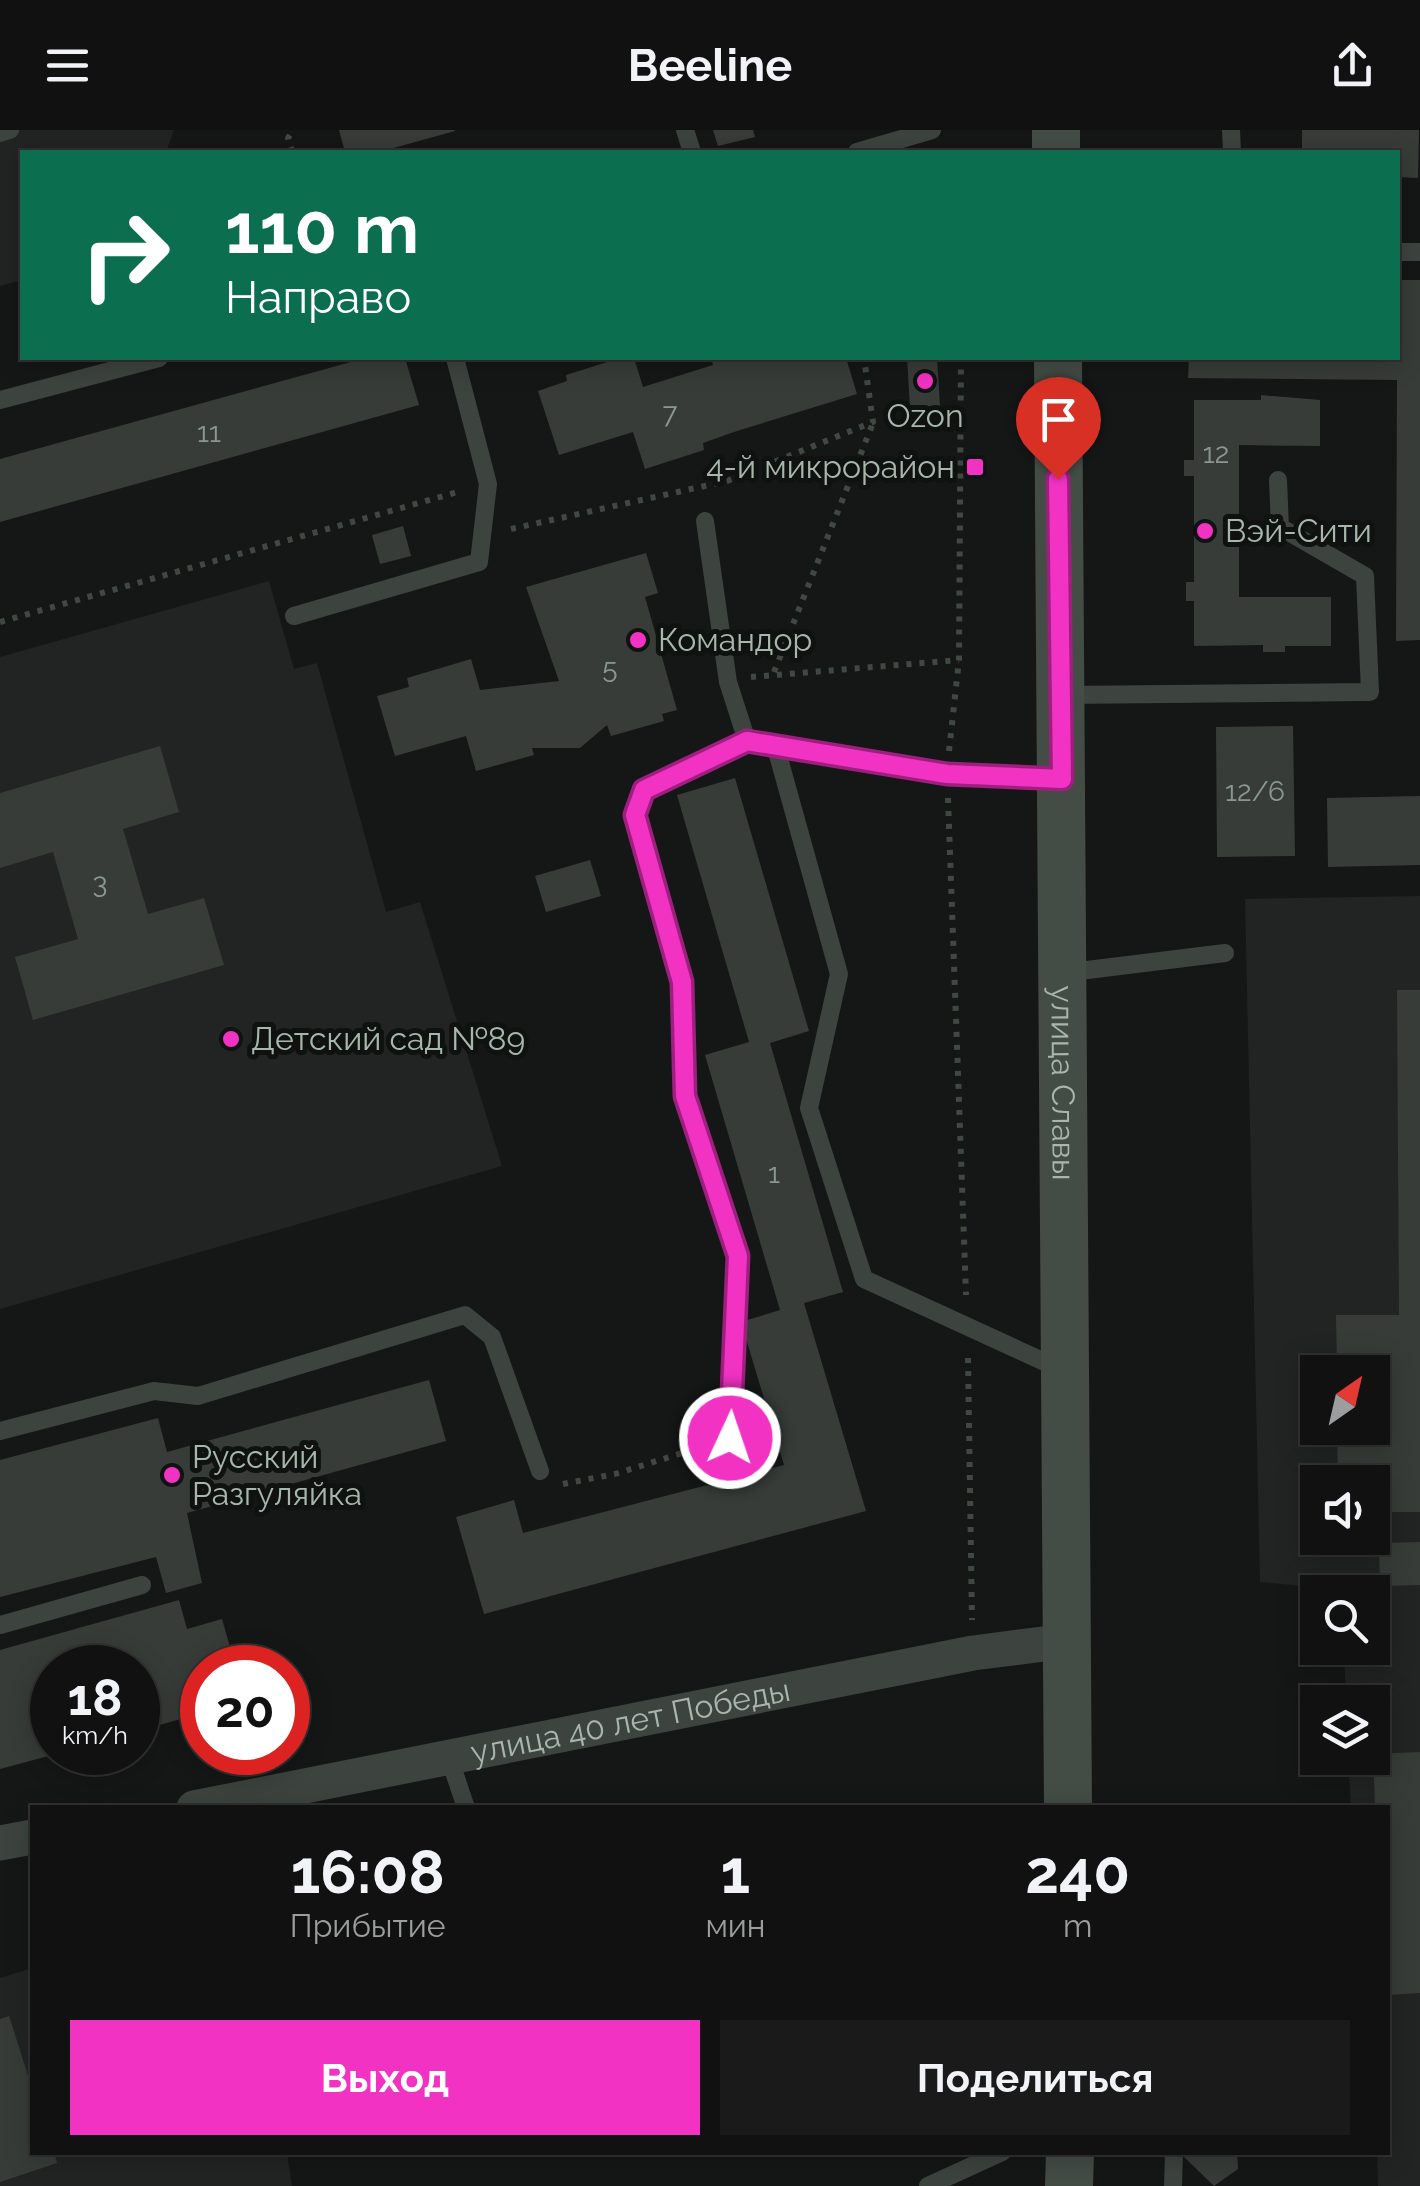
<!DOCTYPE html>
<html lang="ru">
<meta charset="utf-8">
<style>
:root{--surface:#101110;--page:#191a19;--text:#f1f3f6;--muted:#9c9d9f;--line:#303130;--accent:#f132c3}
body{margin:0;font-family:Raleway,sans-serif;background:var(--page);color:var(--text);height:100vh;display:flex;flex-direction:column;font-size:38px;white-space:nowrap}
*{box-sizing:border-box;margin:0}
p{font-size:32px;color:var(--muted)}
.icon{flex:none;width:55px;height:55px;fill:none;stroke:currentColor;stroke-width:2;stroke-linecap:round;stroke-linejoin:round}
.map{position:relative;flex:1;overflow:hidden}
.drawer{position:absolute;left:30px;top:1675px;width:1360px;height:350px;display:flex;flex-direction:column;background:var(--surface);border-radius:0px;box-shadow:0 5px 25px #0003,0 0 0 2px var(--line)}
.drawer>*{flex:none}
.guide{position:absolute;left:20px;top:20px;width:1380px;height:210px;border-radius:0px;box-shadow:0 5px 25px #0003,0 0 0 2px var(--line);background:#0b6e4f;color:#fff;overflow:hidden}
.needle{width:65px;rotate:34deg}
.tools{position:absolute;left:1300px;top:1225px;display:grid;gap:20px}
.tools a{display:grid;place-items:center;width:90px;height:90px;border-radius:0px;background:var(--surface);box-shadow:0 5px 25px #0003,0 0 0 2px var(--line);font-size:50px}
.speed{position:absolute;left:30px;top:1515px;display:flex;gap:20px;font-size:50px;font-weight:700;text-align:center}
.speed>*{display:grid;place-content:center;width:130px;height:130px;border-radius:50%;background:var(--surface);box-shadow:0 5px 25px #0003,0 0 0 2px var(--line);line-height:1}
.speed small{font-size:25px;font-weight:400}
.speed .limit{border:15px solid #d22;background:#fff;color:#111}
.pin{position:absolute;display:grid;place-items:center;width:85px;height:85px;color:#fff;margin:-102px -42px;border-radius:50% 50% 50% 0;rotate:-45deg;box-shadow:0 0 10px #0007}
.pin .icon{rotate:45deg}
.me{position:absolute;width:110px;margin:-55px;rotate:3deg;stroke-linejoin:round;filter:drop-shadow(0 0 8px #0008)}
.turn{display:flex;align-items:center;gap:35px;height:210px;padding:0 40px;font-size:45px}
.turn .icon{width:130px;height:130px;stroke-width:2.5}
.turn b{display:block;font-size:70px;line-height:85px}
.eta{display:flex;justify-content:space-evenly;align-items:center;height:170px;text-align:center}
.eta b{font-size:60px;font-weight:700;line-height:70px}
.action{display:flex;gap:20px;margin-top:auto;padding:20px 40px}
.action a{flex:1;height:115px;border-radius:0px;background:var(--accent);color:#fff;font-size:40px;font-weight:700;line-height:115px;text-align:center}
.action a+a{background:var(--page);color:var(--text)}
header{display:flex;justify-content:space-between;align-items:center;height:130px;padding:0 40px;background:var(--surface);font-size:45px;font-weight:700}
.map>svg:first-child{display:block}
.built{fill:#212422;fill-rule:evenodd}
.building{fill:#373c39}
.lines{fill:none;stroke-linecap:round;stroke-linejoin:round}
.path{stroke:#404842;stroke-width:6;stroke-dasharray:5 8;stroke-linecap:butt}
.lane{stroke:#3d433f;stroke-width:18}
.street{stroke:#3d433f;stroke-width:35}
.secondary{stroke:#444c46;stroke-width:48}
.route-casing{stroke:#9d207f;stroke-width:25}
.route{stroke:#f132c3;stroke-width:18}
.poi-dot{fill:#f132c3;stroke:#101211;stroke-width:4}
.labels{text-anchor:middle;stroke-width:10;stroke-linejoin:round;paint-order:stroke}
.number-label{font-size:28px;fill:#8b988e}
.poi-label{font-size:32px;fill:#a7b7ab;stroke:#101211;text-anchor:start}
.street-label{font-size:32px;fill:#a7b7ab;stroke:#101211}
</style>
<header><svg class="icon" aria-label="menu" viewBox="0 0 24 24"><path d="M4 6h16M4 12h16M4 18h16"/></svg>Beeline<svg class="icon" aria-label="share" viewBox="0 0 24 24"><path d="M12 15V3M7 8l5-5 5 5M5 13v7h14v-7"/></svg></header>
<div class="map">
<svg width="1420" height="2056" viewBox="0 0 1420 2056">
<rect width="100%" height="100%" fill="#151716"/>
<!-- built -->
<g class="built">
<path d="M0 0H174L166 22H22V150L0 156Z"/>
<path d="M269 451 294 539 317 533 386 782 420 772 502 1036 0 1179V527Z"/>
<path d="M1420 766V2056H1378L1377 2023 1388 2022V1678L1351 1677 1348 1628H1372V1572H1346L1344 1518H1372V1462L1260 1452 1245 769ZM1318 1242H1372V1298H1318ZM1318 1352H1372V1408H1318Z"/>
<path d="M32 1838V2022L287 2023 292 2056H0V1848Z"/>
</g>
<!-- building -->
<g class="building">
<path d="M339 0H455V1L379 22H345Z"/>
<path d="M713 0H753L755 7 718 16Z"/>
<path d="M1302 0H1419L1418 48 1398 47V22H1302Z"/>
<path d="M1398 150H1420V510L1396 511 1397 250 1188 248 1189 228H1398Z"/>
<path d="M349 228H405L419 275 0 392V329L351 232Z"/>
<path d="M620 228H634L643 257 713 235 711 228H846L857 264 734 302 703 313 704 320 645 339 633 302 559 325 538 261 567 251 566 245Z"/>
<path d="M907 228H937L940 276 910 277Z"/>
<path d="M1261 265 1320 270V316L1239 315V467H1331V516H1285V522H1263V515L1194 516V471H1186V452H1194V346H1184V330H1194V270H1261Z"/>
<path d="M403 396 411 426 380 434 372 405Z"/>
<path d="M646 423 658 463 645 467 677 580 662 584 664 591 611 606 607 595 580 618H532L534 625 476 641 466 606 395 626 377 566 409 557 407 548 471 529 480 560 559 551 526 457Z"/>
<path d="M1293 596 1295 726 1217 727 1216 597Z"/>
<path d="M160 616 179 682 123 699 148 784 204 768 224 835 33 890 15 827 78 809 53 722 0 738V663Z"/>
<path d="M735 648 809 901 770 913 843 1162 804 1173 866 1381 484 1484 456 1387 514 1370 523 1403 784 1335 741 1192 780 1180 705 925 749 912 677 665Z"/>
<path d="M1420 666V735L1328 737 1327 668Z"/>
<path d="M590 730 601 766 546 782 535 746Z"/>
<path d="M1397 860H1420V1382H1372V1352H1338L1337 1298H1372V1242H1337L1336 1185H1399Z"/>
<path d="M429 1250 446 1311 187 1383 202 1453 166 1463 156 1427 0 1467V1330L158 1288 167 1322Z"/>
<path d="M1420 1412V1455L1380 1456 1379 1413Z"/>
<path d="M179 1470 187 1499 222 1489 236 1538H202V1583L138 1601V1538H52V1625L0 1639V1520Z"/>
<path d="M1420 1622V1863L1388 1865V1678H1375L1373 1624Z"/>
<path d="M9 1886 32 1958V2022H54L57 2033 0 2052V1889Z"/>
<path d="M1179 2022H1237L1238 2039 1214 2056Z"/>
</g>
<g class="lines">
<!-- path -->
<g class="path">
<path d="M292 22 288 8 293 0"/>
<path d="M511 399 727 351 873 292 864 228"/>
<path d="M0 492 461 361"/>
<path d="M774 542 873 293"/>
<path d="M751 547 959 530"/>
<path d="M949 621 959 530 961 228"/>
<path d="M948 668 966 1165"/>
<path d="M968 1228 972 1490"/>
<path d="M563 1354 615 1344 705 1316"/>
</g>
<!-- lane -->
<g class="lane">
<path d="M685 0 692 22"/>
<path d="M1231 0 1232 22"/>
<path d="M0 3 10 0"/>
<path d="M857 22 932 0"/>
<path d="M1398 122H1420"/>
<path d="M0 270 159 228"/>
<path d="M705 391 728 552 747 611"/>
<path d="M294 486 479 432 488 354 455 228"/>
<path d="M1062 565 1370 562 1365 446 1280 397 1278 350"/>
<path d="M776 618 839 844 809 978 864 1149 1062 1240"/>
<path d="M1063 843 1225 823"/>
<path d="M0 1301 154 1261 198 1266 465 1185 492 1207 540 1341"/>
<path d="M730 1308 738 1126 685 967 682 852 635 685 644 660 747 611 947 645 1060 649"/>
<path d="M0 1495 142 1455"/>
<path d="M450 1630 466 1678"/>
<path d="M928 2056 1002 2022"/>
<path d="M1173 2056 1174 2022"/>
</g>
<!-- street -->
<g class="street">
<path id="s1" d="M194 1678 973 1523 1067 1511"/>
<path d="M0 1713 32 1707"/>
</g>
<!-- secondary -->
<g class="secondary">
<path d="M1056 0V22"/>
<path id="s2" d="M1058 228 1068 1678"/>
<path d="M1069 2056 1070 2022"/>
</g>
</g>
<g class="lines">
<defs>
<path id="route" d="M730 1308 738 1126 685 966 682 852 635 685 644 660 747 611 947 644 1062 649 1058 349"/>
</defs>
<!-- route casing -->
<use href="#route" class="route-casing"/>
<!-- route -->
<use href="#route" class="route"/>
</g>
<!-- markers -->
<g class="poi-dot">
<circle cx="925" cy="251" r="10"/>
<rect x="965" y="327" width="20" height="20" rx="5"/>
<circle cx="1205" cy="401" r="10"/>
<circle cx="638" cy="510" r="10"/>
<circle cx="231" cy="909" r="10"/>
<circle cx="172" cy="1345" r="10"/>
</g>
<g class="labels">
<!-- number labels -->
<g class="number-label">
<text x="670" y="293">7</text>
<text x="209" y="312">11</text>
<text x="1216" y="333">12</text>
<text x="610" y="548">5</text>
<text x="1255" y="671">12/6</text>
<text x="100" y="763">3</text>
<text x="774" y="1053">1</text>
</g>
<!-- poi labels -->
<g class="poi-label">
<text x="925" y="297" text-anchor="middle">Ozon</text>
<text x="955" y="348" text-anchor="end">4-й микрорайон</text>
<text x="1225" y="412">Вэй-Сити</text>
<text x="658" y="521">Командор</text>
<text x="251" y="920">Детский сад №89</text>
<text x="192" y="1338">Русский<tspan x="192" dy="37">Разгуляйка</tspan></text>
</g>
<!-- street labels -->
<g class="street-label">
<text dy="11" stroke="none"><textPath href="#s2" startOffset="725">улица Славы</textPath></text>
<text dy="11" stroke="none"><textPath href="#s1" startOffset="445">улица 40 лет Победы</textPath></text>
</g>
</g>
</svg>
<div class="tools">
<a><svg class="needle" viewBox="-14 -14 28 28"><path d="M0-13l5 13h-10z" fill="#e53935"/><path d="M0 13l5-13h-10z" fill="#9c9d9f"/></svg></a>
<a><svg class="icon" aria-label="sound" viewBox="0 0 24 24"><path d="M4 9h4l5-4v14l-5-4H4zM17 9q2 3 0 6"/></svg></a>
<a><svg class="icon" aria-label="search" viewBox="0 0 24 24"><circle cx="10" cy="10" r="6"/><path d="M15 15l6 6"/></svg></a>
<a><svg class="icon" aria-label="layers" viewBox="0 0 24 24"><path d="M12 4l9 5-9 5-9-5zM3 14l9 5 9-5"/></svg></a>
</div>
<div class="speed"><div>18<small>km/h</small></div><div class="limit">20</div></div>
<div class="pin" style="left:1058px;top:349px;background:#d93025"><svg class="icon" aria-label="arrive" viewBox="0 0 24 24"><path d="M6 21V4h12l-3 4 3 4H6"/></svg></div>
<svg class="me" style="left:730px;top:1308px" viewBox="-20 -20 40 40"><circle r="17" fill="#f132c3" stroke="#fff" stroke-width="3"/><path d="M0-11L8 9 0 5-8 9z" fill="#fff"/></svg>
<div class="guide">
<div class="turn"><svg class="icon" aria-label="right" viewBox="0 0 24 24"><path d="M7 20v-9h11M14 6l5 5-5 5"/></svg><div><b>110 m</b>Направо</div></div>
</div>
<section class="drawer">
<div class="eta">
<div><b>16:08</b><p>Прибытие</p></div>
<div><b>1</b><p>мин</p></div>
<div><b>240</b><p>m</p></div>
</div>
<div class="action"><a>Выход</a><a>Поделиться</a></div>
</section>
</div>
